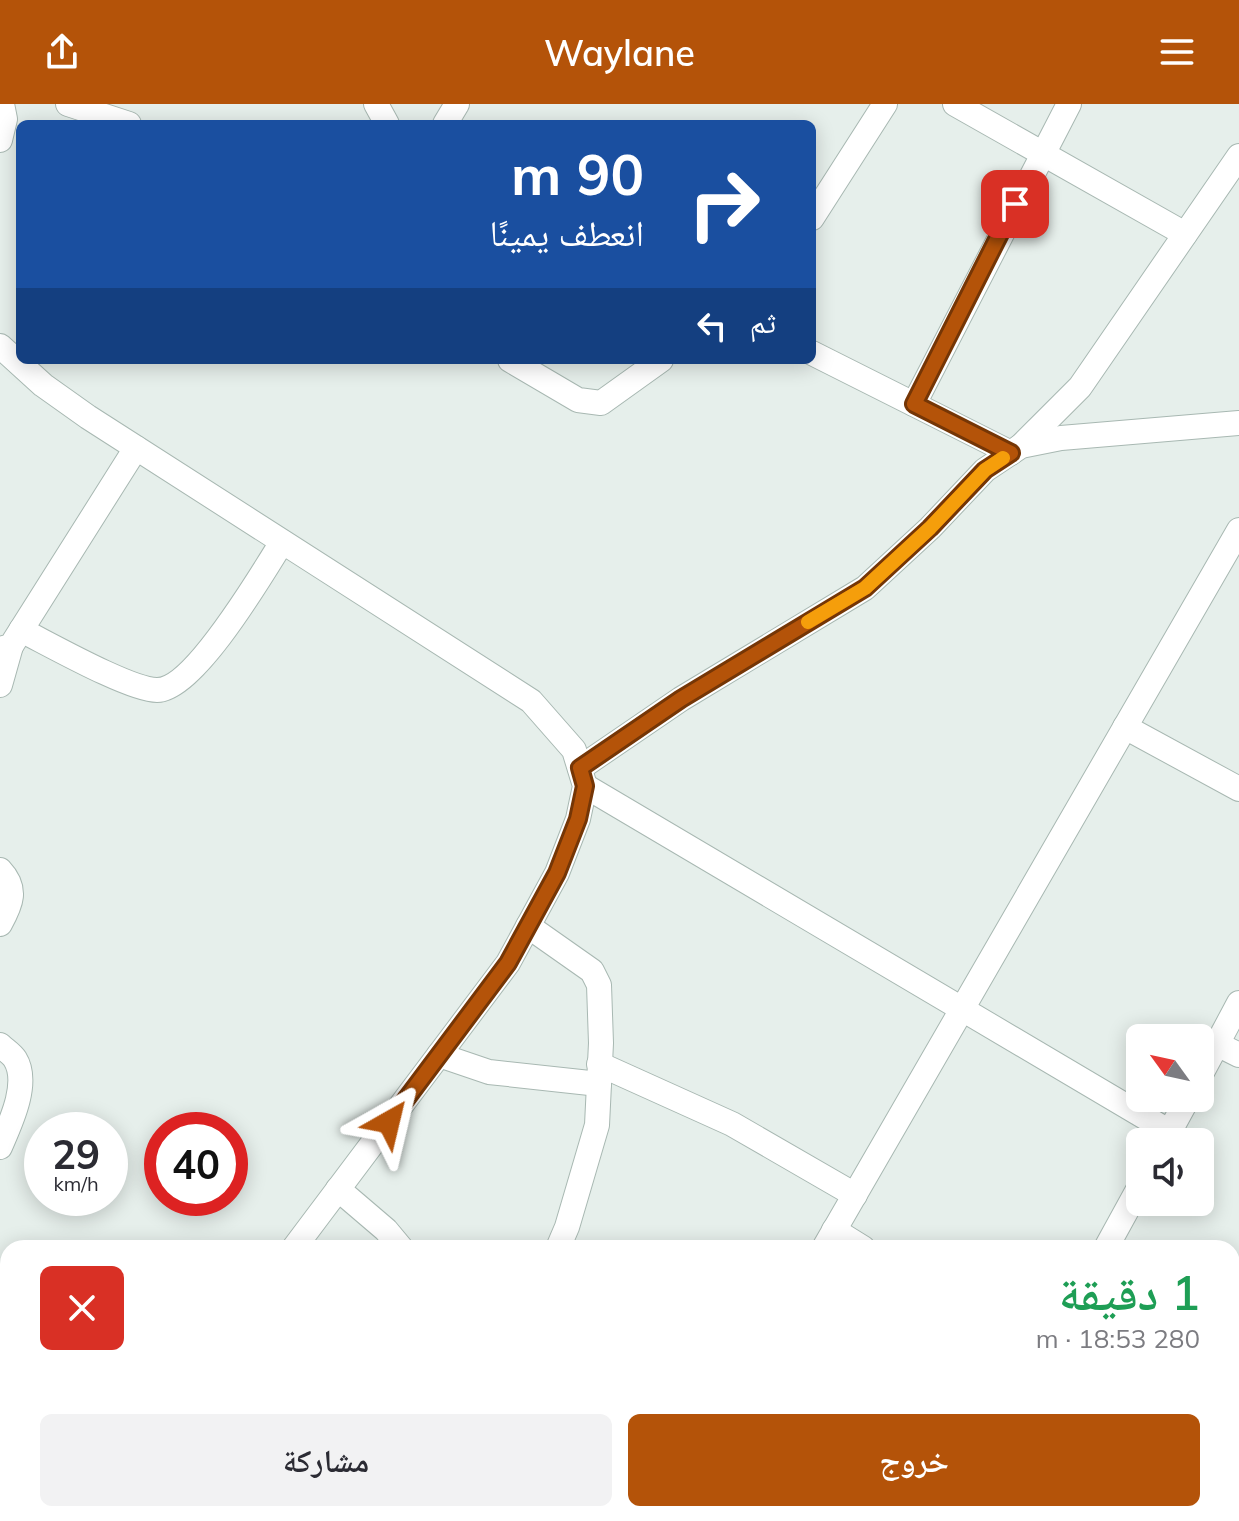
<!DOCTYPE html>
<html lang="ar">
<meta charset="utf-8">
<style>
:root{--surface:#fff;--page:#f2f2f3;--text:#2b2b33;--muted:#7c7c81;--accent:#b45309}
body{margin:0;font-family:Mulish,"Noto Naskh Arabic",sans-serif;background:var(--page);color:var(--text);direction:rtl;height:100vh;display:flex;flex-direction:column;font-size:30px;white-space:nowrap}
*{box-sizing:border-box;margin:0}
p{font-size:26px;color:var(--muted)}
.icon{flex:none;width:44px;height:44px;fill:none;stroke:currentColor;stroke-width:2;stroke-linecap:round;stroke-linejoin:round}
.map{position:relative;flex:1;overflow:hidden;direction:ltr}
.panel{position:absolute;left:0px;top:1136px;width:1240px;height:282px;display:flex;flex-direction:column;background:var(--surface);border-radius:24px 24px 0 0;box-shadow:0 4px 20px #0003;direction:rtl}
.panel>*{flex:none}
.guide{position:absolute;left:16px;top:16px;width:800px;height:244px;border-radius:12px;box-shadow:0 4px 20px #0003;direction:rtl;background:#1a4fa0;color:#fff;overflow:hidden}
.needle{width:52px;rotate:303deg}
.controls{position:absolute;left:1126px;top:920px;display:grid;gap:16px}
.controls a{display:grid;place-items:center;width:88px;height:88px;border-radius:12px;background:var(--surface);box-shadow:0 4px 20px #0003;font-size:40px}
.speed{position:absolute;left:24px;top:1008px;display:flex;gap:16px;font-size:40px;font-weight:700;text-align:center}
.speed>*{display:grid;place-content:center;width:104px;height:104px;border-radius:50%;background:var(--surface);box-shadow:0 4px 20px #0003;line-height:1}
.speed small{font-size:20px;font-weight:400}
.speed .limit{border:12px solid #d22;background:#fff;color:#111}
.pin{position:absolute;display:grid;place-items:center;width:68px;height:68px;color:#fff;margin:-34px;border-radius:16px;box-shadow:0 4px 12px #0006}
.me{position:absolute;width:88px;margin:-44px;rotate:37deg;stroke-linejoin:round;filter:drop-shadow(0 0 6px #0008)}
.turn{display:flex;align-items:center;gap:28px;height:168px;padding:0 40px;font-size:36px}
.turn .icon{width:104px;height:104px;stroke-width:2.5}
.turn b{display:block;font-size:56px;line-height:68px}
.then{display:flex;align-items:center;height:76px;padding:0 40px;background:#0003;gap:16px;font-size:30px}
.round{display:grid;place-items:center;flex:none;width:84px;height:84px;border-radius:12px;background:var(--page)}
.overview{display:flex;align-items:center;justify-content:space-between;height:136px;padding:0 40px}
h1{font-size:48px;font-weight:600;line-height:60px;color:#1e9e55}
.primary-button{display:flex;gap:16px;margin-top:auto;padding:16px 40px}
.primary-button a{flex:1;height:92px;border-radius:12px;background:var(--accent);color:#fff;font-size:32px;font-weight:600;line-height:92px;text-align:center}
.primary-button a+a{background:var(--page);color:var(--text)}
header{display:flex;justify-content:space-between;align-items:center;height:104px;padding:0 40px;background:var(--accent);color:#fff;font-size:36px;font-weight:600}
.map>svg:first-child{display:block}
.lines{fill:none;stroke-linecap:round;stroke-linejoin:round}
.minor-casing{stroke:#a8b8b2;stroke-width:26}
.minor{stroke:#fff;stroke-width:24}
.route-casing{stroke:#753606;stroke-width:20}
.route{stroke:#b45309;stroke-width:14}
.slow{stroke:#f59e0b;stroke-width:14}
</style>
<header><svg class="icon" aria-label="menu" viewBox="0 0 24 24"><path d="M4 6h16M4 12h16M4 18h16"/></svg>Waylane<svg class="icon" aria-label="share" viewBox="0 0 24 24"><path d="M12 15V3M7 8l5-5 5 5M5 13v7h14v-7"/></svg></header>
<div class="map">
<svg width="1239" height="1417" viewBox="0 0 1239 1417">
<rect width="100%" height="100%" fill="#e6efeb"/>
<g class="lines">
<defs>
<g id="minor">
<path d="M68 0 129 20"/>
<path d="M376 0 387 20"/>
<path d="M955 0 1185 130"/>
<path d="M445 20 457 0"/>
<path d="M0 36 5 15 2 0"/>
<path d="M812 114 885 0"/>
<path d="M0 242 43 281 88 313 531 597 574 646 585 682 578 715 557 769 508 859 294 1144"/>
<path d="M812 249 1011 349"/>
<path d="M510 256 578 296 601 299 661 256"/>
<path d="M914 300 1069 0"/>
<path d="M1021 342 1080 283 1239 52"/>
<path d="M21 526C49 540 130 586 157 586 194 586 262 470 282 438"/>
<path d="M0 545 11 542 136 344"/>
<path d="M0 581 11 542"/>
<path d="M1125 623 1239 685"/>
<path d="M580 664 681 595 865 484 930 424 985 366 1021 342 1061 334 1239 319"/>
<path d="M585 682 1170 1028"/>
<path d="M0 766C18 785 11 800 0 820"/>
<path d="M528 822 592 867 599 881 601 939 597 1021 567 1123 558 1144"/>
<path d="M1217 940 1239 951"/>
<path d="M0 941C4 945 12 950 15 955 30 979 10 1020 0 1043"/>
<path d="M439 951 489 968 599 980"/>
<path d="M599 960 732 1020 855 1091"/>
<path d="M1200 972 1239 899"/>
<path d="M1164 1038 1188 994"/>
<path d="M338 1085 386 1126 401 1144"/>
<path d="M834 1126 863 1144"/>
<path d="M824 1144 1239 426"/>
<path d="M1106 1144 1140 1082"/>
<path d="M0 1370 8 1372"/>
<path d="M70 1410 80 1417"/>
<path d="M733 1410 745 1417"/>
<path d="M1004 1410 1017 1417"/>
<path d="M419 1417 424 1410"/>
<path d="M665 1417 669 1410"/>
<path d="M953 1417 958 1410"/>
</g>
</defs>
<!-- minor casing -->
<use href="#minor" class="minor-casing"/>
<!-- minor -->
<use href="#minor" class="minor"/>
</g>
<g class="lines">
<defs>
<path id="route" d="M389 1018 508 859 557 769 578 715 585 682 580 664 681 595 865 484 930 424 985 366 1011 349 914 300 1015 100"/>
</defs>
<!-- route casing -->
<use href="#route" class="route-casing"/>
<!-- route -->
<use href="#route" class="route"/>
<!-- slow -->
<path class="slow" d="M808 518 865 484 930 424 985 366 1003 354"/>
</g>
</svg>
<div class="controls">
<a><svg class="needle" viewBox="-14 -14 28 28"><path d="M0-13l5 13h-10z" fill="#e53935"/><path d="M0 13l5-13h-10z" fill="#7c7c81"/></svg></a>
<a><svg class="icon" aria-label="sound" viewBox="0 0 24 24"><path d="M4 9h4l5-4v14l-5-4H4zM17 9q2 3 0 6"/></svg></a>
</div>
<div class="speed"><div>29<small>km/h</small></div><div class="limit">40</div></div>
<div class="pin" style="left:1015px;top:100px;background:#d93025"><svg class="icon" aria-label="arrive" viewBox="0 0 24 24"><path d="M6 21V4h12l-3 4 3 4H6"/></svg></div>
<svg class="me" style="left:389px;top:1018px" viewBox="-20 -20 40 40"><path d="M0-17L14 15 0 8-14 15z" fill="#b45309" stroke="#fff" stroke-width="4"/></svg>
<div class="guide">
<div class="turn"><svg class="icon" aria-label="right" viewBox="0 0 24 24"><path d="M7 20v-9h11M14 6l5 5-5 5"/></svg><div><b>90 m</b>انعطف يمينًا</div></div>
<div class="then">ثم<svg class="icon" aria-label="left" viewBox="0 0 24 24"><path d="M17 20v-9H6M10 6l-5 5 5 5"/></svg></div>
</div>
<section class="panel">
<div class="overview"><div><h1>1 دقيقة</h1><p>280 m · 18:53</p></div><a class="round" style="background:#d93025;color:#fff"><svg class="icon" aria-label="close" viewBox="0 0 24 24"><path d="M6 6l12 12M18 6L6 18"/></svg></a></div>
<div class="primary-button"><a>خروج</a><a>مشاركة</a></div>
</section>
</div>
